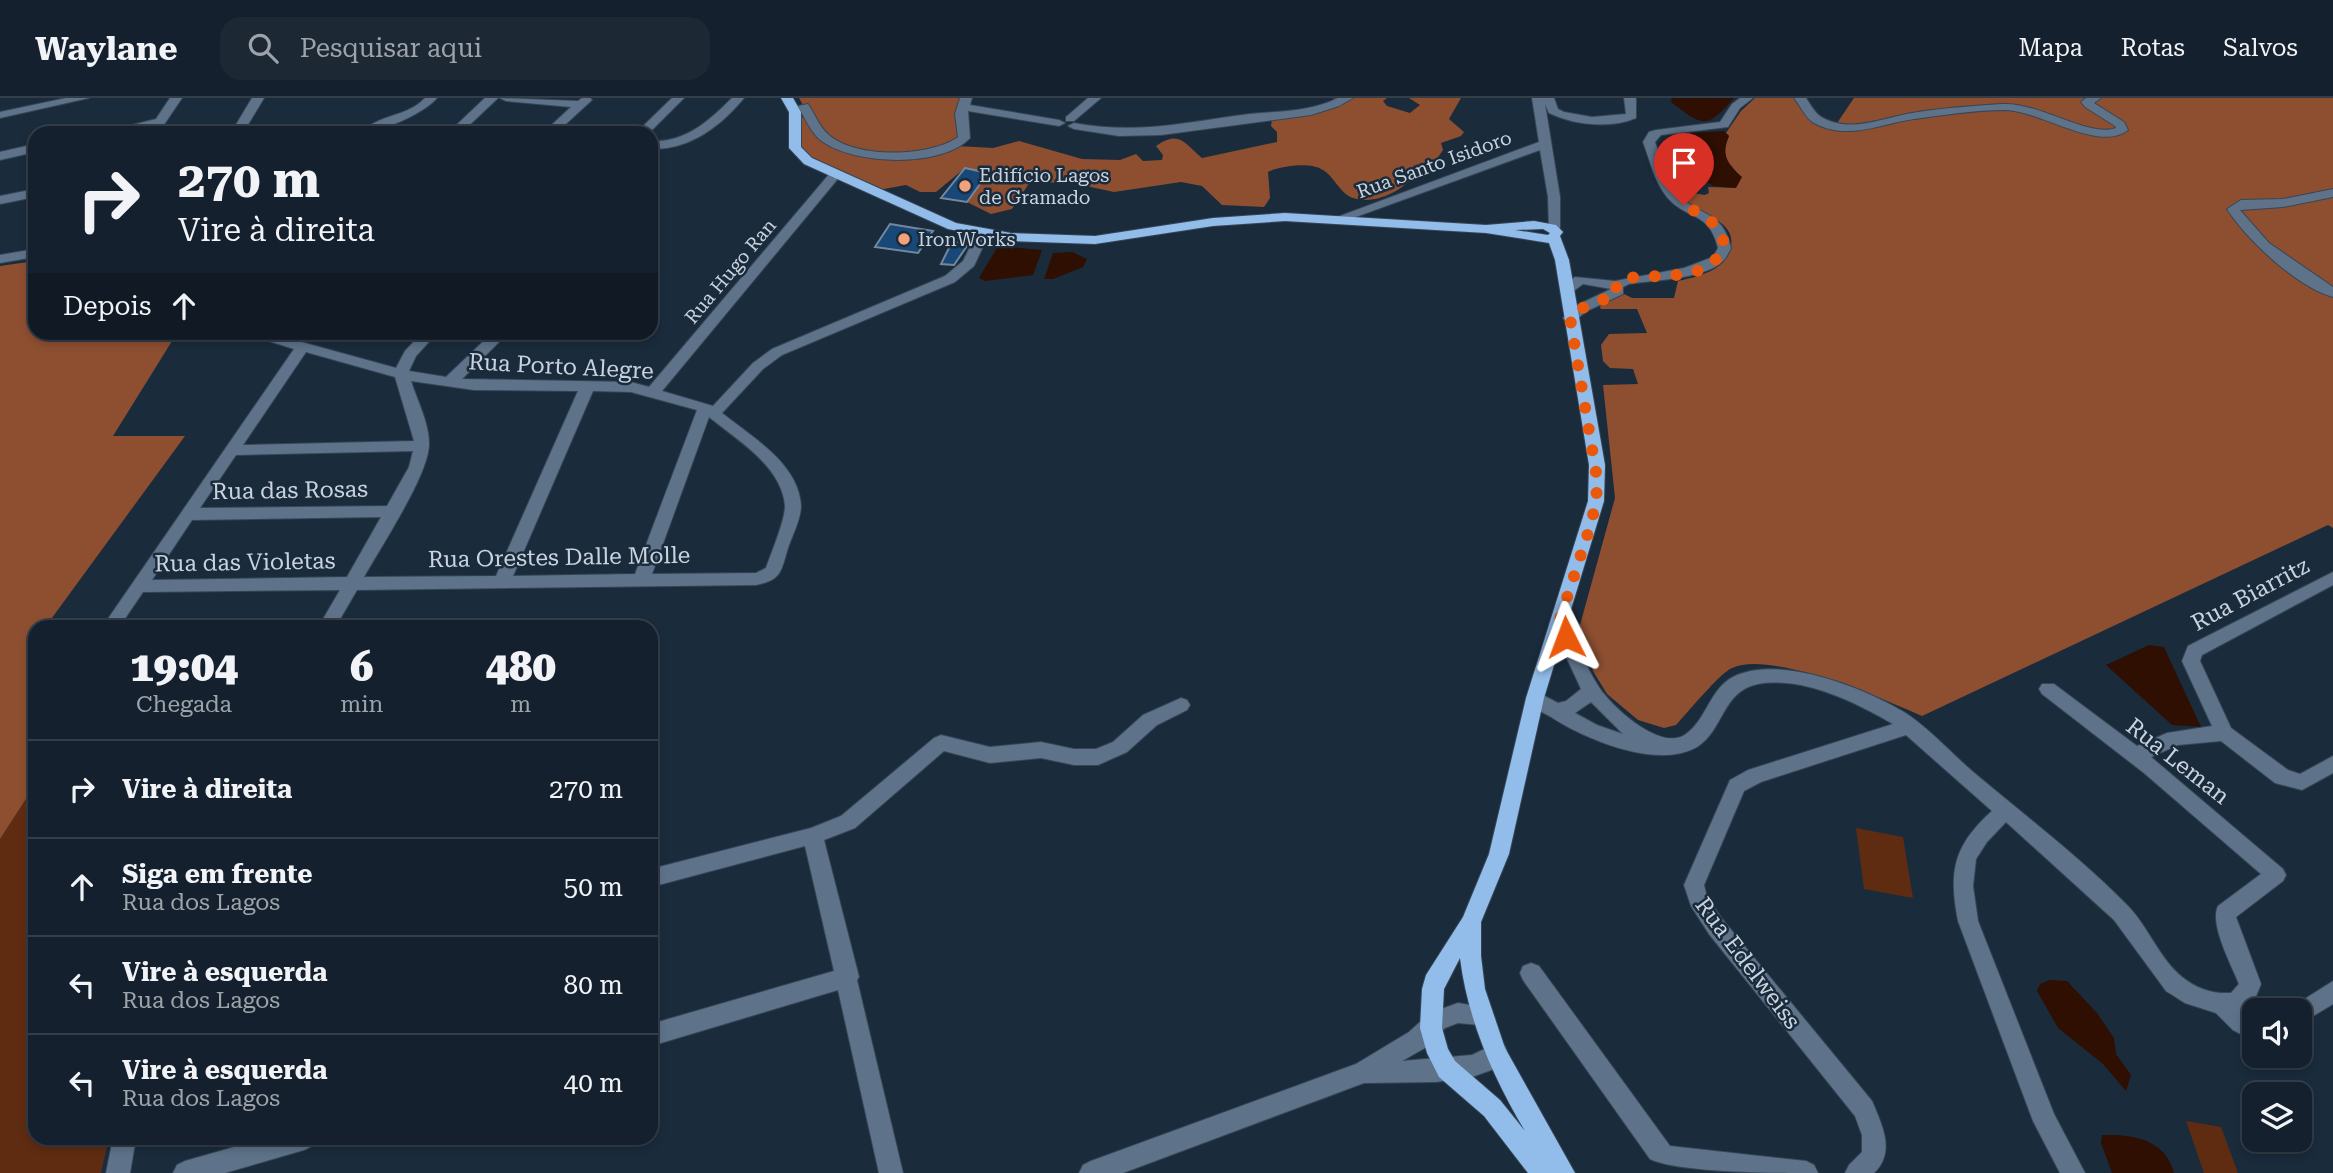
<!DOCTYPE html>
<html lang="pt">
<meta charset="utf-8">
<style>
:root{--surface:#14202d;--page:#1d2835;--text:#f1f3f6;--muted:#9da3aa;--line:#333e49}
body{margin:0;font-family:"Roboto Serif",serif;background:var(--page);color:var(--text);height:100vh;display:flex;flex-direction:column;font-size:26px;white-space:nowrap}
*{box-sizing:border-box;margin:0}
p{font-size:23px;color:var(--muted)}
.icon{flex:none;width:38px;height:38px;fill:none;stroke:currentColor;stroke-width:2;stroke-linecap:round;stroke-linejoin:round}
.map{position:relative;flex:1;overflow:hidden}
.side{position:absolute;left:28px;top:522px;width:630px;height:525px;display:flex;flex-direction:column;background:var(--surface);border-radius:21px;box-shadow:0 4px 10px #0003,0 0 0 2px var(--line)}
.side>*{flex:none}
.top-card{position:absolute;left:28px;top:28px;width:630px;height:214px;border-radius:21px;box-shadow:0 4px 10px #0003,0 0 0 2px var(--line);background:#14202d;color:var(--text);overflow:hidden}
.buttons{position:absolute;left:2242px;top:900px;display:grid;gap:14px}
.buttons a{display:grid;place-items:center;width:70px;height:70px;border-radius:14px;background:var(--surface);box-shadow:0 4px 10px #0003,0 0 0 2px var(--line);font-size:35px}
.pin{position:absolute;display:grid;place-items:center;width:60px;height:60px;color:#fff;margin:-72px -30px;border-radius:50% 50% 50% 0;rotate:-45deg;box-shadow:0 0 7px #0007}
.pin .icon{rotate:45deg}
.me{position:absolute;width:77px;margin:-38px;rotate:357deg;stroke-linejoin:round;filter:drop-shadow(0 0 5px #0008)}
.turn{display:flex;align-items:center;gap:24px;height:147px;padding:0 35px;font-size:32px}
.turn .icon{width:91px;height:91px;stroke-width:2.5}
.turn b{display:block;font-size:49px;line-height:60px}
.then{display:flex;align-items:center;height:66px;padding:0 35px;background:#0003;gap:14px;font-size:26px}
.eta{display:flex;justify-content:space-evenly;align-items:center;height:119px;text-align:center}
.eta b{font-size:42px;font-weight:800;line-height:49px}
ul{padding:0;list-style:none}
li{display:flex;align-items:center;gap:21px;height:98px;padding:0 35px;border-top:2px solid var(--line)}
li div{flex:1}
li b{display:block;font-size:26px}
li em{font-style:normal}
header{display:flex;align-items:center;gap:42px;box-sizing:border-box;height:98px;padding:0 35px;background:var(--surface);border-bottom:2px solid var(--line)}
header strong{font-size:33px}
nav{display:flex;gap:38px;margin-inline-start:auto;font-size:24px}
.search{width:490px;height:63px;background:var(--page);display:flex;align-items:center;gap:18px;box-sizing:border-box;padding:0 24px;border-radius:21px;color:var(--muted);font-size:26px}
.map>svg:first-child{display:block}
.green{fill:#5f2c12}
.forest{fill:#8e4f31}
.water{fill:#2e0f02}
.building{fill:#174877;stroke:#74889d;stroke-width:2}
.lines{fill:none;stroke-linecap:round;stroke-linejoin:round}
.minor-casing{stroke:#364656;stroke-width:2}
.major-casing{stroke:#364656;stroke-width:2}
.minor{fill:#5e7389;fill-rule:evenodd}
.major{fill:#92bcea;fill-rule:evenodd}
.route{stroke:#ea580c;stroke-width:12;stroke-dasharray:0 21.6}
.poi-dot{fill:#f1a17c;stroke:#1a2b3c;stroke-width:2.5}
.labels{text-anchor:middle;stroke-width:5;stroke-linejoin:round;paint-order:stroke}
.far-street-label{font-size:19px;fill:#c8d3df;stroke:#1a2b3c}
.far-poi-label{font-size:19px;fill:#c8d3df;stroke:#1a2b3c;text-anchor:start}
.street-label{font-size:23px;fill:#c8d3df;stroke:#1a2b3c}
</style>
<header>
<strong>Waylane</strong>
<div class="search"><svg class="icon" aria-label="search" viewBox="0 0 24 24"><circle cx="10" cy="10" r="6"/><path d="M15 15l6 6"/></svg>Pesquisar aqui</div>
<nav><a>Mapa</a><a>Rotas</a><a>Salvos</a></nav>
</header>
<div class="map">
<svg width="2333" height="1075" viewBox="0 0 2333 1075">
<rect width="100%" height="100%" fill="#1a2b3c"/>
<!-- green -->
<g class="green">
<path d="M35 687V1040H109L101 1075H0V741Z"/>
<path d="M1856 730 1903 739 1913 800 1864 791Z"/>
<path d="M2186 1023 2221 1029 2238 1075H2204Z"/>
</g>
<!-- forest -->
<g class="forest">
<path d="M799 0H966L957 48 993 50 1019 43 1082 61 1120 62 1136 56 1143 63 1162 62 1163 57 1156 48C1180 31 1185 46 1202 60L1277 44V34L1271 28 1272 21 1336 2 1333 0H1387L1383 3 1387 8 1410 15 1420 7 1409 0H1461L1449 21 1464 34 1461 38 1441 45 1443 52C1436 63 1431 68 1419 71 1408 90 1377 108 1353 100 1339 95 1334 77 1321 71 1309 64 1280 68 1268 74L1270 100 1264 109 1222 107 1202 88 1181 84 1114 94 1072 85 1030 84 1012 111 991 116 967 104 987 75 965 70 936 94H920L906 87 873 93 800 56 799 27 804 16 809 18Z"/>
<path d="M1755 0H1795L1833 31 1854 0H2333V430L2328 427 1922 618C1883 601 1771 552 1732 570 1720 575 1687 615 1676 627L1664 630 1638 622 1607 596 1593 573 1580 527 1615 400 1603 287 1638 286 1633 271 1610 270 1603 263 1601 247 1609 236 1647 235 1637 211H1601L1599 207 1624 196 1632 200H1674L1678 183C1696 179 1721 174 1729 155 1743 119 1692 118 1678 95L1681 93 1705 97 1709 95 1708 89 1736 90 1723 52 1729 38 1726 35 1741 13Z"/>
<path d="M35 163V234L177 235 113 338H185L46 528H35V687L0 741V168Z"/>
</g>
<!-- water -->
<g class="water">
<path d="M1672 0H1734C1707 32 1702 28 1671 4Z"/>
<path d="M1724 33 1729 38C1721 57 1727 65 1742 79L1736 90 1713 88 1688 71 1685 43 1690 35Z"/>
<path d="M998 148 1042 152 1033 177 985 183 979 180Z"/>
<path d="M1072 154 1087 161 1083 169 1053 181H1044L1053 155Z"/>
<path d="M2149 547 2164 549 2201 629 2172 627 2106 567Z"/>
<path d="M2050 882 2067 883 2097 915 2114 940 2116 956 2131 977 2126 993 2103 966 2058 930 2037 893 2040 886Z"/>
<path d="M2102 1037C2133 1036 2165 1041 2174 1075H2112L2101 1045Z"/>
</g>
<!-- building -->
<g class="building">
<path d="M965 70 988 75 967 104 941 100Z"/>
<path d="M890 126 933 133 918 155 875 149Z"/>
<path d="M952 144 969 145 954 167 941 166Z"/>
</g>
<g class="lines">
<defs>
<g id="minor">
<path d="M66 0H89L0 20V14Z"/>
<path d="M170 0H182L159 34H151V29L123 35H100L156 21Z"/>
<path d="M252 0H264L243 35H231Z"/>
<path d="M425 0H437C425 15 379 35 361 35 378 16 408 19 425 0Z"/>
<path d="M485 0H498L461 35H448Z"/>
<path d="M500 0 578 3 582 0H590L592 2 556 35H543L571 9 506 3Z"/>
<path d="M672 0H684L649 35H636Z"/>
<path d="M732 0H744C720 29 689 52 651 51V43C685 45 709 23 732 0Z"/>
<path d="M960 0H972L970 7 1059 22 1065 25 1059 28 968 13 970 40C942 70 856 67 823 44 811 36 805 20 798 8L808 6C815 16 819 29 829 37 856 61 930 59 958 39L955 16Z"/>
<path d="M1088 0H1101L1074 23H1066V19Z"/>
<path d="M1338 0H1353L1339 8 1311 17 1161 37 1119 38 1074 31 1068 28 1074 25C1137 37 1187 24 1249 16 1280 13 1310 14 1338 0Z"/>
<path d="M1532 0H1554L1558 11 1564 14 1592 19 1626 16 1624 0H1636V20C1610 31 1574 27 1549 15L1545 6 1560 99V134L1549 131 1548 99 1540 52 1342 124 1332 121 1539 44Z"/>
<path d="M1740 0H1753L1740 10 1728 29 1661 37 1655 44C1661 60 1665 81 1676 94 1698 120 1722 110 1731 150 1729 154 1726 161 1722 164 1703 181 1654 182 1629 186L1623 189V196L1585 214 1575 223H1565L1563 220 1575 208 1611 191 1583 186 1571 195H1561V189L1575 179 1615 183 1684 170 1713 159 1718 150C1709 112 1687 123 1667 99 1654 83 1650 62 1643 44L1649 34 1656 32 1720 24 1732 6Z"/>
<path d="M1794 0H1806C1810 6 1816 17 1823 20 1852 35 1882 20 1912 15 1941 10 1973 8 2002 6 2040 4 2088 40 2116 30L2115 28 2085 9 2081 4 2086 0H2101L2094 5 2124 24 2128 32C2099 55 2042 13 2005 12 1976 12 1943 17 1914 21 1880 26 1847 43 1814 25 1806 21 1800 7 1794 0Z"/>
<path d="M35 46V54L0 62V54Z"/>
<path d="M831 74 841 77 662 293 713 308 753 265 772 251 945 178 963 163 978 133 989 136 974 168 955 184 782 257 763 271 722 315C752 339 799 366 801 408 801 421 792 438 788 450 781 473 782 482 756 487L357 492 336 528H319L340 492 143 494 120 528H103L294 251 240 234H265L396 270 405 253 423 234H438L416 258 409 273 446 279 493 234H509L462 281 631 284 649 289ZM306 254 395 279 414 343 243 347ZM411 283 474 292 578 293 496 478 364 479C380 450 430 375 429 345 429 325 417 302 411 283ZM593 293 631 294 697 312 635 476 513 478ZM709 319C737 342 782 368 785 408 785 423 771 455 766 470L756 475 652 476ZM413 353 409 369 387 408 200 410 236 357ZM381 419 347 479 152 482 192 422Z"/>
<path d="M35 91V99L0 106V98Z"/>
<path d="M2333 91V99L2283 109 2240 112 2269 145 2333 189V199C2297 189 2247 142 2227 111L2241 102 2283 101Z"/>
<path d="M35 151V159L0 165V157Z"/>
<path d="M2333 474V487L2202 557 2200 563 2231 630 2288 672 2300 676 2333 658V675L2302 692 2275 685 2221 643 2178 647 2151 659 2283 771 2286 777 2283 783 2236 819 2261 886 2254 903 2242 911 2254 920V943L2233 932 2216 915 2185 905 2166 893 2114 822 2006 724 1987 744 1976 761 1973 788 1978 823 2054 1016 2085 1075H2060L2033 1023 1958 823C1948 773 1954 747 1992 713L1906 637 1761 684 1744 693 1704 787 1707 799 1723 822 1872 1003C1882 1027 1896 1054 1874 1075H1845L1849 1067 1862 1054V1037L1855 1018 1709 836 1691 808 1684 787 1730 682 1748 672 1893 626C1855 604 1803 578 1758 586 1722 593 1724 632 1697 649 1657 672 1585 641 1551 619 1542 614 1531 609 1526 600L1529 595 1535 593 1558 605 1566 603 1581 591 1550 524 1559 518 1568 524C1577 544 1585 567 1597 586 1609 607 1661 655 1686 636 1707 621 1709 592 1733 579 1778 556 1863 589 1904 614 1928 629 1950 654 1972 673 2024 717 2080 759 2128 808 2149 830 2159 860 2182 879 2197 891 2213 896 2231 895L2239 886C2232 868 2209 826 2218 808L2261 776 2144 675 2042 596 2039 591 2042 586H2054L2137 648 2167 635 2212 628 2182 563 2188 548ZM1591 604 1623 636 1597 627 1575 615Z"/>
<path d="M1181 600 1187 602 1190 607 1187 612 1157 627 1127 654 1098 667H1074L1041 660 990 665 944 653 855 730 824 742 859 879 857 882 903 1075H879L838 892 651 948V926L834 873 805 748 651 789V771L811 730 841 718 934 640 941 637 990 649 1041 644 1074 651H1096L1113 644 1143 617Z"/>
<path d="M1531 865 1539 868 1670 1048 1806 1063 1814 1067 1818 1075C1778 1075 1679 1075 1650 1061L1523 882 1520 875 1523 868Z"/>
<path d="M2333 883V906L2300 926V912H2291L2292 909Z"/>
<path d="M1458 905 1488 910 1491 917 1488 924 1480 927 1458 925 1445 930 1425 950 1402 963 1472 957 1497 945 1505 948 1508 956 1505 964 1494 971 1472 979 1436 984 1364 985 1123 1075H1079L1083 1067 1091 1063 1356 966 1409 934 1430 915Z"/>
<path d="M113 1040H136L130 1075H106Z"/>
<path d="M266 1040H316L312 1048 304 1052 225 1075H173L177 1067 185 1063Z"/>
</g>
<path id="major" d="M781 0H793L801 14V49L812 60 956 125 1011 135 1095 138 1213 120 1285 115 1486 127 1534 123 1556 127 1563 134 1560 138 1569 162 1605 367 1604 403 1544 600 1509 756 1481 824V858L1485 891 1505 950 1575 1075H1528L1484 1018 1439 979 1427 955 1420 930 1422 891 1426 877 1463 819 1489 756 1526 600 1588 403 1589 367 1555 162 1549 145 1486 135 1285 123 1213 128 1095 146 1011 143 948 131 804 66 789 50V14ZM1543 131 1550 135 1548 137 1515 132ZM1460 860C1468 923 1493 979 1525 1033L1500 1002 1455 963 1448 951 1442 930 1444 891Z"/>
</defs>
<!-- minor casing -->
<use href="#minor" class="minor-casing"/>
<!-- major casing -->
<use href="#major" class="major-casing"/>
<!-- minor -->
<use href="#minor" class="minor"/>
<!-- major -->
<use href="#major" class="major"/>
</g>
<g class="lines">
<!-- route -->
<path class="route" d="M1566 539 1559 524 1592 423 1598 386 1570 220 1580 211 1617 196 1616 187 1624 181C1656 174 1709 187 1724 148 1722 124 1701 117 1684 107"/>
</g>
<!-- markers -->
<g class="poi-dot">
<circle cx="965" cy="88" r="7"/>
<circle cx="904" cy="141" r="7"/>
</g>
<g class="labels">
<!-- far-street labels -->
<g class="far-street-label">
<text transform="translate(1434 66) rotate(-20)" y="7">Rua Santo Isidoro</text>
<text transform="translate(730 173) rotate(-50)" y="7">Rua Hugo Ran</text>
</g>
<!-- far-poi labels -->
<g class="far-poi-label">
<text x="979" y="84">Edifício Lagos<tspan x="979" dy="22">de Gramado</tspan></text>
<text x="918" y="148">IronWorks</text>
</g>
<!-- street labels -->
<g class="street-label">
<text transform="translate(561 268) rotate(3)" y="8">Rua Porto Alegre</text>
<text transform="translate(290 392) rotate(-1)" y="8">Rua das Rosas</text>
<text transform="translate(559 459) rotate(-1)" y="8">Rua Orestes Dalle Molle</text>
<text transform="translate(245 464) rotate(-1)" y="8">Rua das Violetas</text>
<text transform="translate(2250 496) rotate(-28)" y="8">Rua Biarritz</text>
<text transform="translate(2178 663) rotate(38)" y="8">Rua Leman</text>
<text transform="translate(1748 865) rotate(53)" y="8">Rua Edelweiss</text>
</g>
</g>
</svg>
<div class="buttons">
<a><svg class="icon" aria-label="sound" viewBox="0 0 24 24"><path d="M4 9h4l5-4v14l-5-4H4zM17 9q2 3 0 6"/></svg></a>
<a><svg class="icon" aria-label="layers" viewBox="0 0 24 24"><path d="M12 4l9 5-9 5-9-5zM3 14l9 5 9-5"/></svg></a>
</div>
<div class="pin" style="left:1684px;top:107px;background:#d93025"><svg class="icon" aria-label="arrive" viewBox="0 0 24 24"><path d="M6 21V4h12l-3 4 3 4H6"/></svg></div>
<svg class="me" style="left:1566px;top:539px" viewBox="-20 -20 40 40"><path d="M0-17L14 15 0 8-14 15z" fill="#ea580c" stroke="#fff" stroke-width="4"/></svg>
<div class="top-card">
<div class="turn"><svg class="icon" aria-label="right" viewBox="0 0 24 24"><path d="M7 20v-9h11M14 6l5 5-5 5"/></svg><div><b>270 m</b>Vire à direita</div></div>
<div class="then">Depois<svg class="icon" aria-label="ahead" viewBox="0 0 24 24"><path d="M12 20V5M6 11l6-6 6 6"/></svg></div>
</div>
<section class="side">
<div class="eta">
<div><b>19:04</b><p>Chegada</p></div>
<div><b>6</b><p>min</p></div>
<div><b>480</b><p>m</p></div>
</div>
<ul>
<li><svg class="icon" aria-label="right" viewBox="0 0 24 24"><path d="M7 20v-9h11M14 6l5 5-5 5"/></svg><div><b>Vire à direita</b></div><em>270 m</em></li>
<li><svg class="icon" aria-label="ahead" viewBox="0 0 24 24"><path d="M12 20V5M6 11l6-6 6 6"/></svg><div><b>Siga em frente</b><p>Rua dos Lagos</p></div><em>50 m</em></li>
<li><svg class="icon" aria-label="left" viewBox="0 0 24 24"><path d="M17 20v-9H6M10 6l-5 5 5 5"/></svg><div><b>Vire à esquerda</b><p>Rua dos Lagos</p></div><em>80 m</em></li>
<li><svg class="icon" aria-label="left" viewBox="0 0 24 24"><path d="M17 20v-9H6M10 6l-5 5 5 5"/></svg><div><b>Vire à esquerda</b><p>Rua dos Lagos</p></div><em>40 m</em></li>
</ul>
</section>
</div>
